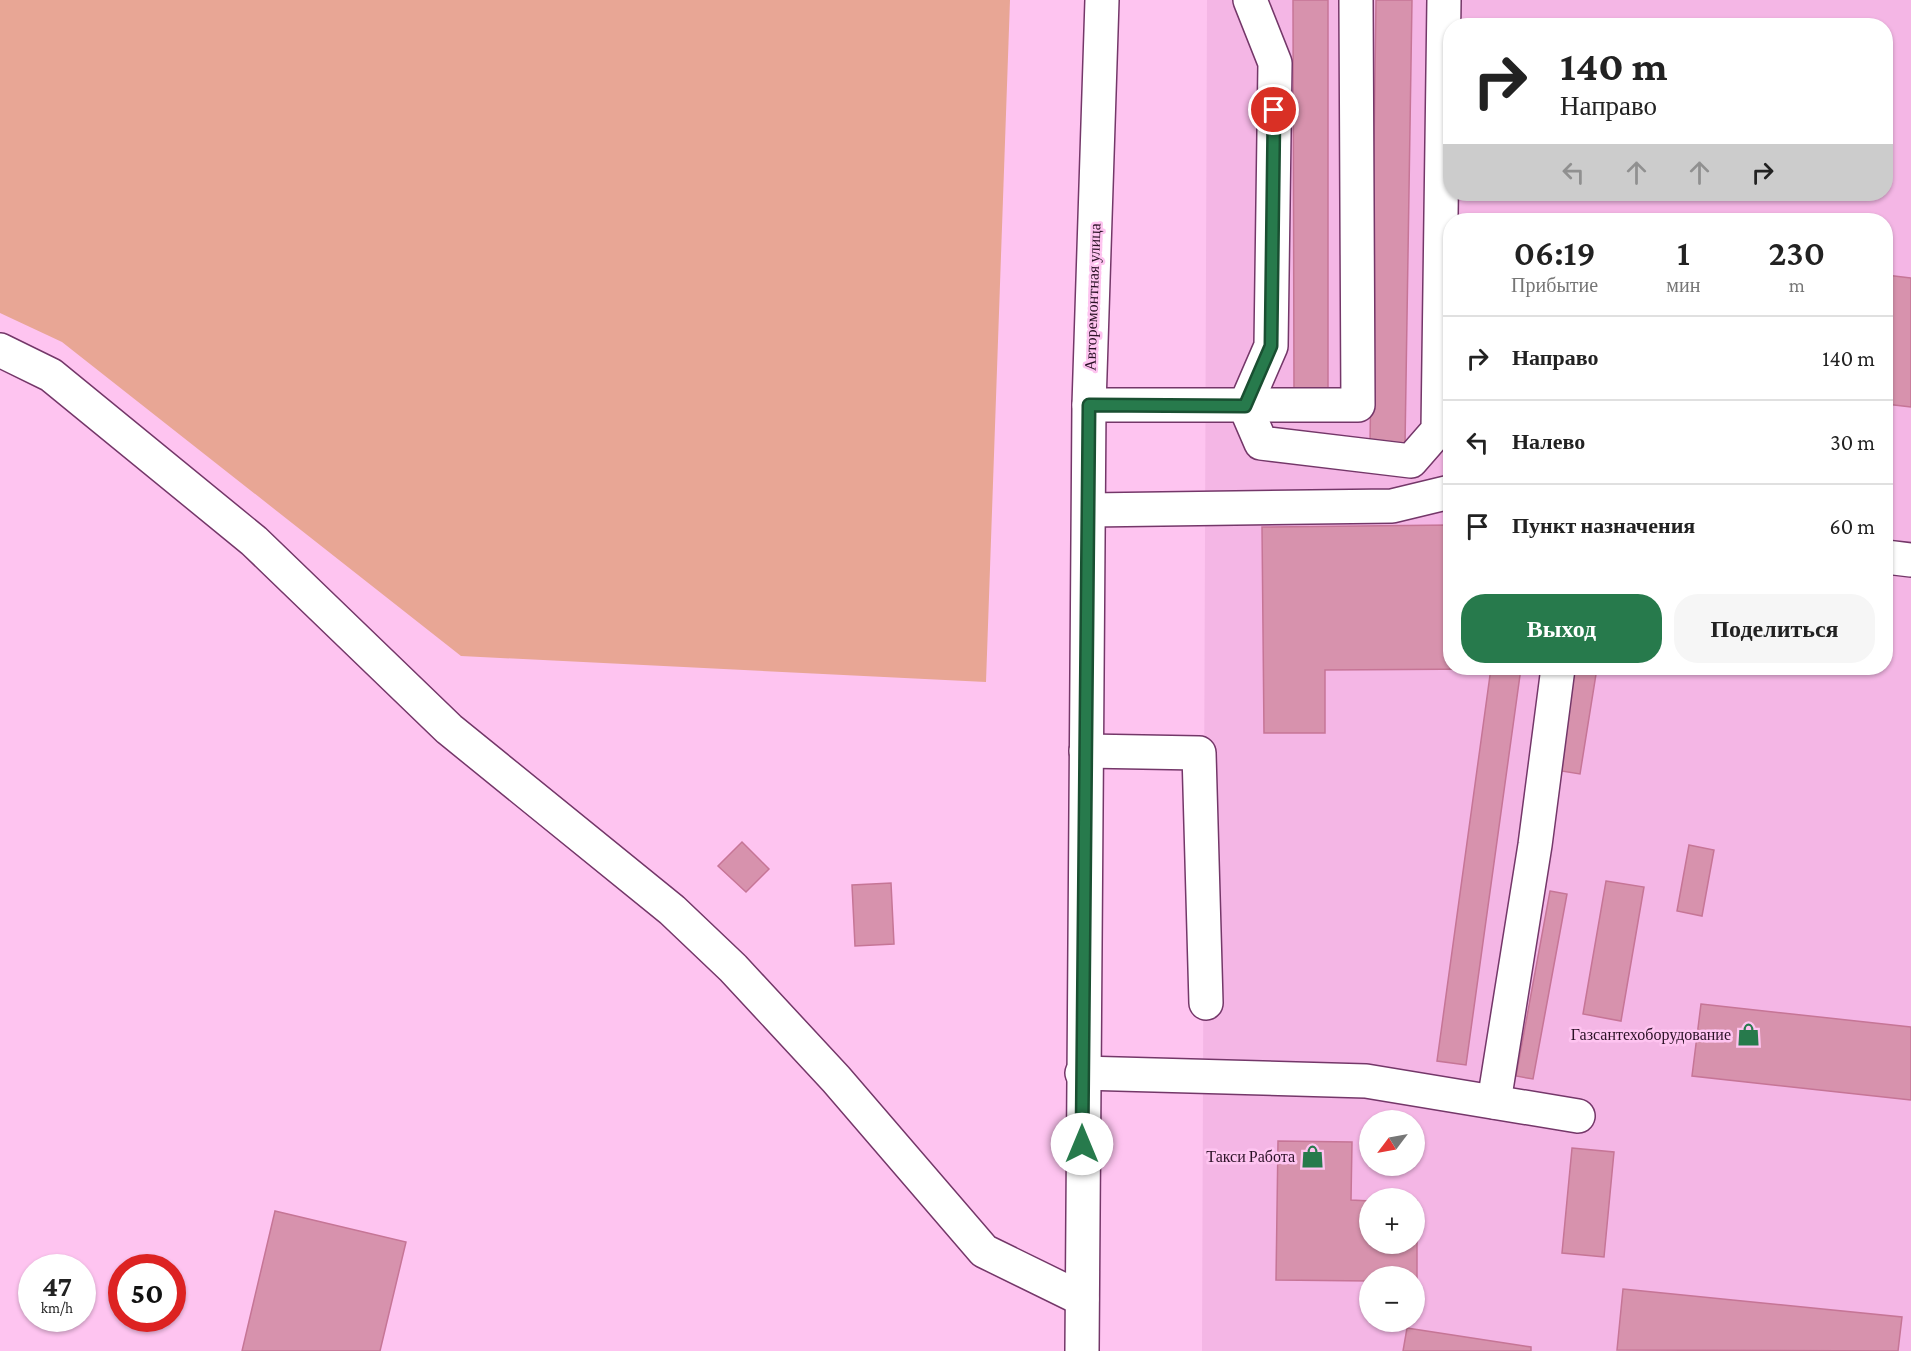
<!DOCTYPE html>
<html lang="ru">
<meta charset="utf-8">
<style>
:root{--surface:#fff;--page:#f6f6f6;--text:#222;--muted:#767676;--line:#e0e0e0;--accent:#277a4c}
body{margin:0;font-family:"Crimson Pro",serif;background:var(--page);color:var(--text);height:100vh;display:flex;flex-direction:column;font-size:22px;white-space:nowrap}
*{box-sizing:border-box;margin:0}
p{font-size:20px;color:var(--muted)}
.icon{flex:none;width:33px;height:33px;fill:none;stroke:currentColor;stroke-width:2;stroke-linecap:round;stroke-linejoin:round}
.map{position:relative;flex:1;overflow:hidden}
.panel{position:absolute;left:1443px;top:213px;width:450px;height:462px;display:flex;flex-direction:column;background:var(--surface);border-radius:24px;box-shadow:0 2px 4px #0004}
.panel>*{flex:none}
.top-card{position:absolute;left:1443px;top:18px;width:450px;height:183px;border-radius:24px;box-shadow:0 2px 4px #0004;background:#fff;color:var(--text);overflow:hidden}
.needle{width:39px;rotate:238deg}
.tools{position:absolute;left:1359px;top:1110px;display:grid;gap:12px}
.tools a{display:grid;place-items:center;width:66px;height:66px;border-radius:50%;background:var(--surface);box-shadow:0 2px 4px #0004;font-size:30px}
.speed{position:absolute;left:18px;top:1254px;display:flex;gap:12px;font-size:30px;font-weight:700;text-align:center}
.speed>*{display:grid;place-content:center;width:78px;height:78px;border-radius:50%;background:var(--surface);box-shadow:0 2px 4px #0004;line-height:1}
.speed small{font-size:15px;font-weight:400}
.speed .limit{border:9px solid #d22;background:#fff;color:#111}
.pin{position:absolute;display:grid;place-items:center;width:51px;height:51px;color:#fff;margin:-26px;border:3px solid #fff;border-radius:50%;box-shadow:0 2px 6px #0007}
.me{position:absolute;width:66px;margin:-33px;rotate:0deg;stroke-linejoin:round;filter:drop-shadow(0 0 4px #0008)}
.turn{display:flex;align-items:center;gap:21px;height:126px;padding:0 18px;font-size:27px}
.turn .icon{width:78px;height:78px;stroke-width:2.5}
.turn b{display:block;font-size:42px;line-height:51px}
.lanes{display:flex;align-items:center;height:57px;padding:0 18px;background:#0003;justify-content:center;gap:30px;direction:ltr}
.lanes .off{opacity:.35}
.eta{display:flex;justify-content:space-evenly;align-items:center;height:102px;text-align:center}
.eta b{font-size:36px;font-weight:600;line-height:42px}
.cta{display:flex;gap:12px;margin-top:auto;padding:12px 18px}
.cta a{flex:1;height:69px;border-radius:24px;background:var(--accent);color:#fff;font-size:24px;font-weight:600;line-height:69px;text-align:center}
.cta a+a{background:var(--page);color:var(--text)}
ul{padding:0;list-style:none}
li{display:flex;align-items:center;gap:18px;height:84px;padding:0 18px;border-top:2px solid var(--line)}
li div{flex:1}
li b{display:block;font-size:22px}
li em{font-style:normal}
.map>svg:first-child{display:block}
.built{fill:#f4b6e5;fill-rule:evenodd}
.green{fill:#e8a695}
.building{fill:#d792ad;stroke:#c67596;stroke-width:1.5}
.lines{fill:none;stroke-linecap:round;stroke-linejoin:round}
.minor-casing{stroke:#743769;stroke-width:36}
.major-casing{stroke:#743769;stroke-width:36}
.minor{stroke:#fff;stroke-width:33}
.major{stroke:#fff;stroke-width:33}
.route-casing{stroke:#194f31;stroke-width:15}
.route{stroke:#277a4c;stroke-width:10}
.labels{text-anchor:middle;stroke-width:5;stroke-linejoin:round;paint-order:stroke}
.street-label{font-size:16px;fill:#2b1126;stroke:#fec4f0}
.poi-label{font-size:16px;fill:#2b1126;stroke:#fec4f0;text-anchor:end}
</style>
<div class="map">
<svg width="1911" height="1351" viewBox="0 0 1911 1351">
<rect width="100%" height="100%" fill="#fec4f0"/>
<!-- built -->
<path class="built" d="M1207 0H1911V1351H1202ZM1450 26H1886V194H1450ZM1450 220H1886V668H1450ZM1370 1120H1414V1166H1370ZM1370 1198H1414V1244H1370ZM1370 1276H1414V1322H1370Z"/>
<!-- green -->
<path class="green" d="M0 0H1010L986 682 461 656 62 342 0 313Z"/>
<!-- building -->
<g class="building">
<path d="M1293 0H1328V391H1294Z"/>
<path d="M1376 0H1412L1405 445H1370Z"/>
<path d="M1886 275 1911 278V407L1886 404Z"/>
<path d="M1450 525V668L1482 669 1325 670V733H1264L1262 527Z"/>
<path d="M1491 668H1521L1466 1065 1437 1061Z"/>
<path d="M1571 668H1597L1580 774 1555 770Z"/>
<path d="M742 842 769 869 746 892 718 866Z"/>
<path d="M1689 845 1714 850 1702 916 1677 911Z"/>
<path d="M1606 881 1644 887 1621 1021 1583 1014Z"/>
<path d="M891 883 894 944 855 946 852 885Z"/>
<path d="M1550 891 1567 894 1533 1079 1516 1076Z"/>
<path d="M1701 1004 1911 1027V1100L1692 1076Z"/>
<path d="M1278 1141 1352 1142 1351 1200 1370 1201V1244H1414V1201H1417V1282L1414 1276H1370V1281L1276 1280Z"/>
<path d="M1572 1148 1614 1152 1604 1257 1562 1253Z"/>
<path d="M275 1211 406 1242 380 1351H242Z"/>
<path d="M1623 1289 1902 1317 1898 1351 1617 1350Z"/>
<path d="M1407 1328 1531 1347V1351H1403Z"/>
</g>
<g class="lines">
<defs>
<g id="minor">
<path d="M1250 0 1275 63 1271 346 1245 406 1261 443 1411 461 1438 430 1444 0"/>
<path d="M0 350 51 375 254 541 449 729 672 910 733 968 836 1079 984 1251 1082 1299"/>
<path d="M1089 405H1358L1356 0"/>
<path d="M1089 510 1392 506 1450 492"/>
<path d="M1886 557 1911 560"/>
<path d="M1086 751 1199 753 1206 1003"/>
<path d="M1082 1073 1366 1081 1578 1116"/>
<path d="M1494 1102 1535 845 1558 668"/>
</g>
<path id="major" d="M1082 1351 1089 405 1102 0"/>
</defs>
<!-- minor casing -->
<use href="#minor" class="minor-casing"/>
<!-- major casing -->
<use href="#major" class="major-casing"/>
<!-- minor -->
<use href="#minor" class="minor"/>
<!-- major -->
<use href="#major" class="major"/>
</g>
<g class="lines">
<defs>
<path id="route" d="M1082 1144 1089 405 1245 406 1271 346 1274 110"/>
</defs>
<!-- route casing -->
<use href="#route" class="route-casing"/>
<!-- route -->
<use href="#route" class="route"/>
</g>
<!-- icons -->
<defs>
<symbol id="shop-bare" viewBox="-9 -9 18 18"><path d="M-5-2.5h2.3a2.7 3.5 0 0 1 5.4 0H5L5.5 6h-11ZM-1.5-2.5h3a1.5 2.3 0 0 0-3 0Z" fill="#277a4c" stroke="#fec4f0" stroke-width="2.5" paint-order="stroke"/></symbol>
</defs>
<g fill-rule="evenodd">
<use href="#shop-bare" x="1732" y="1018" width="33" height="33"/>
<use href="#shop-bare" x="1296" y="1140" width="33" height="33"/>
</g>
<g class="labels">
<!-- street labels -->
<g class="street-label">
<text transform="translate(1092 297) rotate(-88)" y="6">Авторемонтная улица</text>
</g>
<!-- poi labels -->
<g class="poi-label">
<text x="1731" y="1040">Газсантехоборудование</text>
<text x="1295" y="1162">Такси Работа</text>
</g>
</g>
</svg>
<div class="tools">
<a><svg class="needle" viewBox="-14 -14 28 28"><path d="M0-13l5 13h-10z" fill="#e53935"/><path d="M0 13l5-13h-10z" fill="#767676"/></svg></a>
<a>+</a>
<a>−</a>
</div>
<div class="speed"><div>47<small>km/h</small></div><div class="limit">50</div></div>
<div class="pin" style="left:1274px;top:110px;background:#d93025"><svg class="icon" aria-label="arrive" viewBox="0 0 24 24"><path d="M6 21V4h12l-3 4 3 4H6"/></svg></div>
<svg class="me" style="left:1082px;top:1144px" viewBox="-20 -20 40 40"><circle r="19" fill="#fff"/><path d="M0-13L10 11 0 6-10 11z" fill="#277a4c"/></svg>
<div class="top-card">
<div class="turn"><svg class="icon" aria-label="right" viewBox="0 0 24 24"><path d="M7 20v-9h11M14 6l5 5-5 5"/></svg><div><b>140 m</b>Направо</div></div>
<div class="lanes"><svg class="icon off" aria-label="left" viewBox="0 0 24 24"><path d="M17 20v-9H6M10 6l-5 5 5 5"/></svg><svg class="icon off" aria-label="ahead" viewBox="0 0 24 24"><path d="M12 20V5M6 11l6-6 6 6"/></svg><svg class="icon off" aria-label="ahead" viewBox="0 0 24 24"><path d="M12 20V5M6 11l6-6 6 6"/></svg><svg class="icon" aria-label="right" viewBox="0 0 24 24"><path d="M7 20v-9h11M14 6l5 5-5 5"/></svg></div>
</div>
<section class="panel">
<div class="eta">
<div><b>06:19</b><p>Прибытие</p></div>
<div><b>1</b><p>мин</p></div>
<div><b>230</b><p>m</p></div>
</div>
<ul>
<li><svg class="icon" aria-label="right" viewBox="0 0 24 24"><path d="M7 20v-9h11M14 6l5 5-5 5"/></svg><div><b>Направо</b></div><em>140 m</em></li>
<li><svg class="icon" aria-label="left" viewBox="0 0 24 24"><path d="M17 20v-9H6M10 6l-5 5 5 5"/></svg><div><b>Налево</b></div><em>30 m</em></li>
<li><svg class="icon" aria-label="arrive" viewBox="0 0 24 24"><path d="M6 21V4h12l-3 4 3 4H6"/></svg><div><b>Пункт назначения</b></div><em>60 m</em></li>
</ul>
<div class="cta"><a>Выход</a><a>Поделиться</a></div>
</section>
</div>
